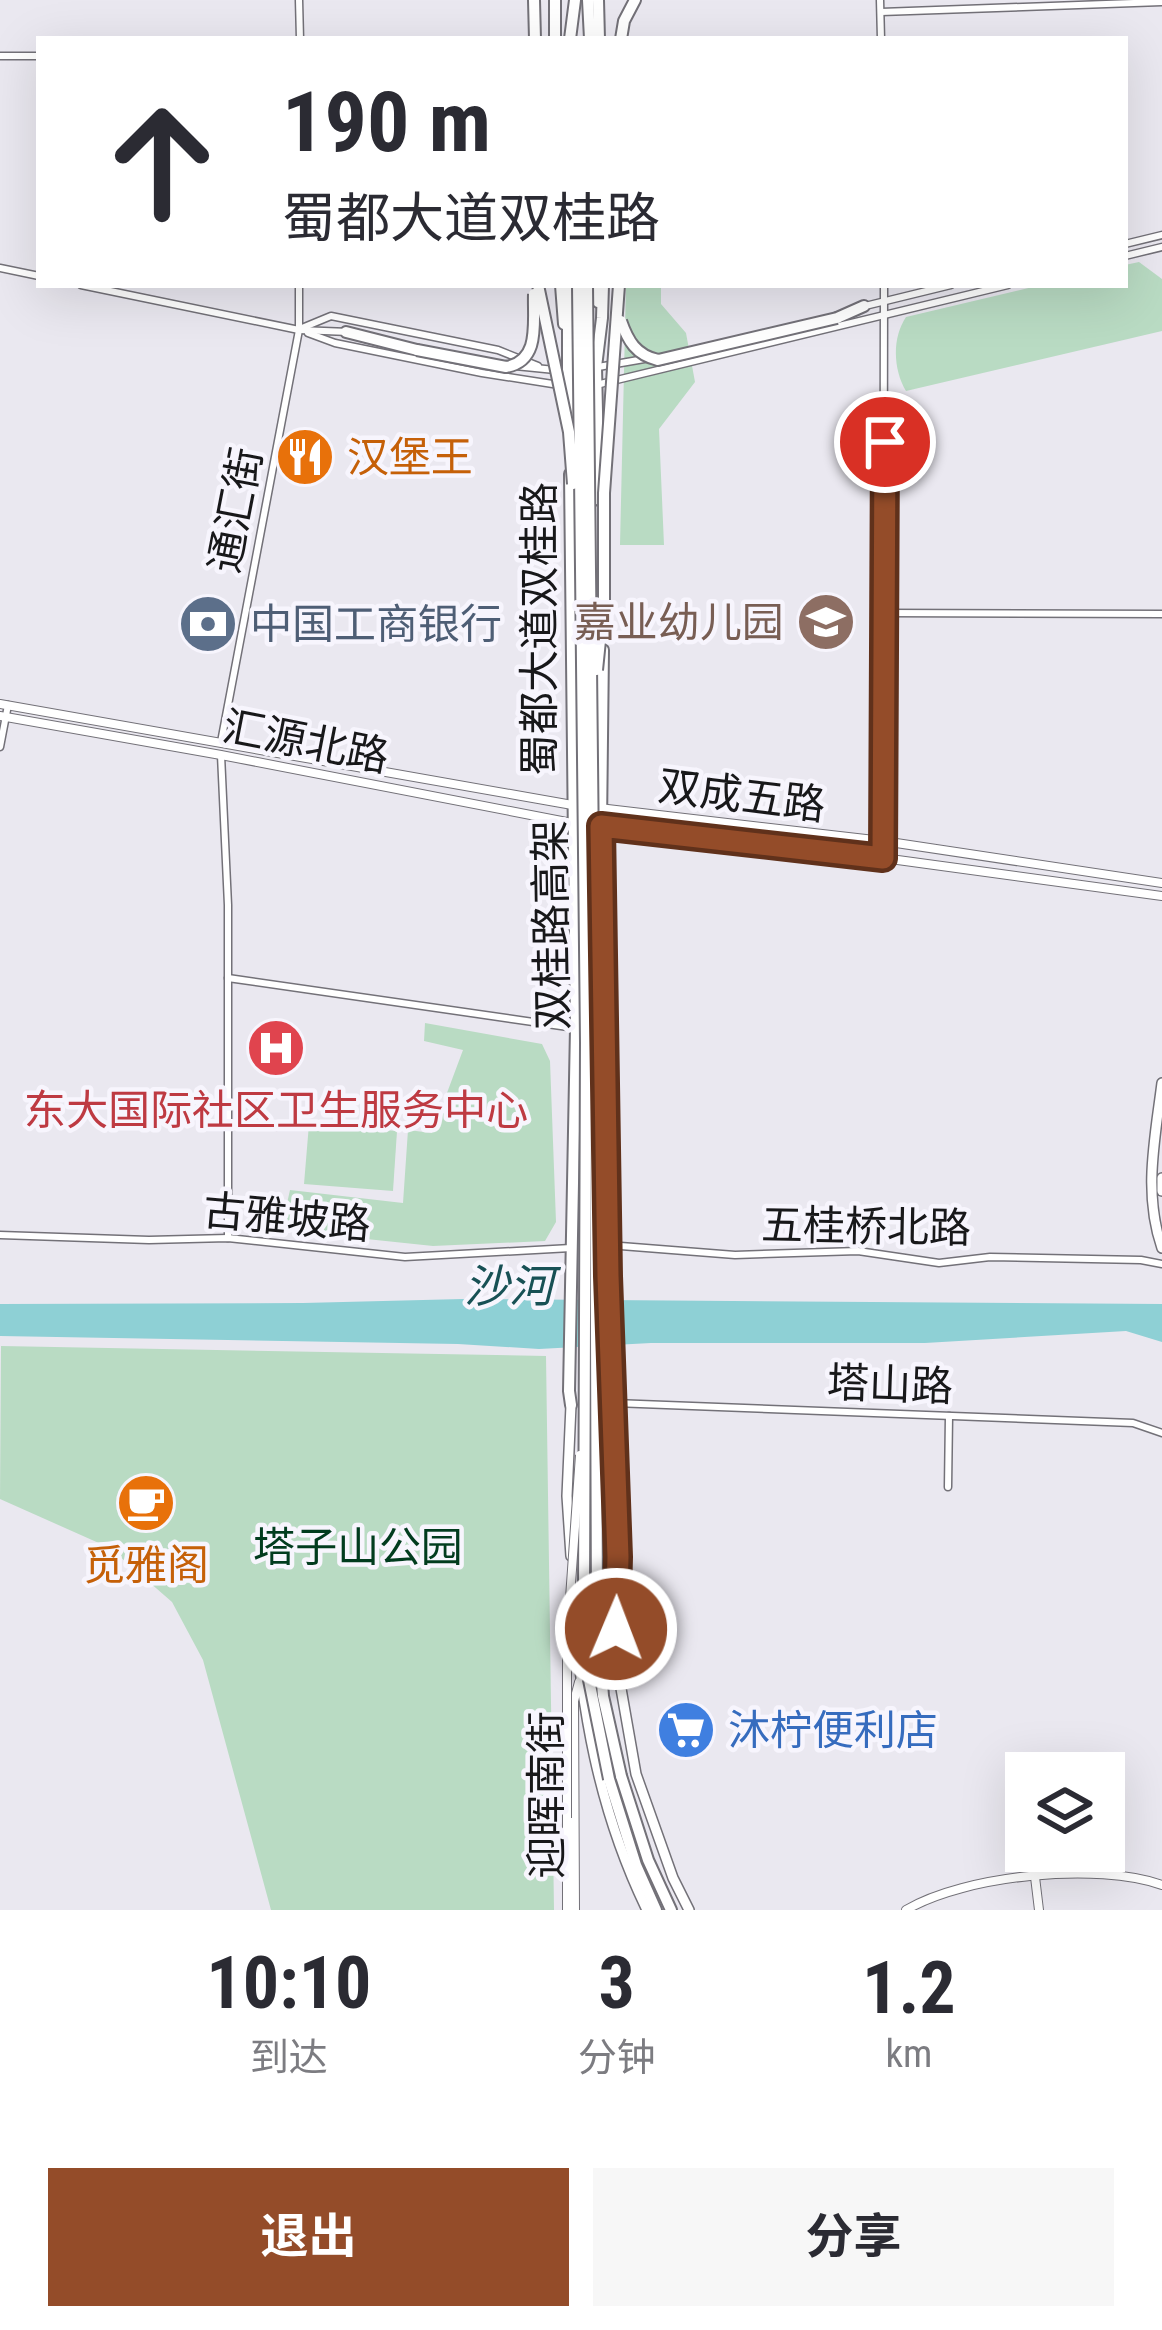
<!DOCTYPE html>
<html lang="zh">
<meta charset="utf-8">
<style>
:root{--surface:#fff;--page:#f7f7f7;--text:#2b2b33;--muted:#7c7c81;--accent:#944c29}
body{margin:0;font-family:"Roboto Condensed","Noto Sans SC",sans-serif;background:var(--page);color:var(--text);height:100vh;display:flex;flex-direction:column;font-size:45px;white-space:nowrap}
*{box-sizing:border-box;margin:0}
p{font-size:39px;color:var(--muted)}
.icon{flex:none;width:66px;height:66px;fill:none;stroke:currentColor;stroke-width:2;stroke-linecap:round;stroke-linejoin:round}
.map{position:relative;height:1910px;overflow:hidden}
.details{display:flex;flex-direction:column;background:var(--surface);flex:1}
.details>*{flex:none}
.guide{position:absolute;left:36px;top:36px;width:1092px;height:252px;border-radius:0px;box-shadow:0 12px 48px #0002;background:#fff;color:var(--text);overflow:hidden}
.buttons{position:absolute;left:1005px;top:1752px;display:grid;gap:24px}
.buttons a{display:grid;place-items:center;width:120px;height:120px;border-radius:0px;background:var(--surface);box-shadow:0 12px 48px #0002;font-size:60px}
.pin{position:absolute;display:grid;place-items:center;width:102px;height:102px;color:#fff;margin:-51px;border:6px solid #fff;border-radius:50%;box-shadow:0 3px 12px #0007}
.me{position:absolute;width:132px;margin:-66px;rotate:1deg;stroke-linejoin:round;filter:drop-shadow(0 0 9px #0008)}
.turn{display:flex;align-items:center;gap:42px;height:252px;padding:0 48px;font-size:54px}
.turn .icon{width:156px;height:156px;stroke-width:2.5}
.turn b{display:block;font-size:84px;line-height:102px}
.eta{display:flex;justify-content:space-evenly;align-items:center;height:204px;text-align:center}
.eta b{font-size:72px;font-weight:700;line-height:84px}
.cta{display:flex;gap:24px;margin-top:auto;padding:24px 48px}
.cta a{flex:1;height:138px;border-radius:0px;background:var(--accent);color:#fff;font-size:48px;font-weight:700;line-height:138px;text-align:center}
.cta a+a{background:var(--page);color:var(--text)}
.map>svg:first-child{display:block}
.green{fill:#b9dbc3}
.water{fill:#8ed0d5}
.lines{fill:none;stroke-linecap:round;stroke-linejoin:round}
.minor-casing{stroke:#737178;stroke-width:9}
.tertiary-casing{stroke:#737178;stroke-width:10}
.secondary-casing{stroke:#737178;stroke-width:12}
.primary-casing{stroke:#737178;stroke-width:14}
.trunk-casing{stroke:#737178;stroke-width:14}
.minor{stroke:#fff;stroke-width:6}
.tertiary{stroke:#fff;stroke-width:8}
.secondary{stroke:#fff;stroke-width:9}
.primary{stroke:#fff;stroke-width:10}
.trunk{stroke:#fff;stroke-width:10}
.tertiary-bridge-casing{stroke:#737178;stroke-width:10;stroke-linecap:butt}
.trunk-bridge-casing{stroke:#737178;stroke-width:14;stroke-linecap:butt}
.tertiary-bridge{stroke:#fff;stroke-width:8}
.trunk-bridge{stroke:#fff;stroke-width:10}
.route-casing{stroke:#60311b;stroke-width:30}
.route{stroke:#944c29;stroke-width:21}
.labels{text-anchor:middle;stroke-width:9;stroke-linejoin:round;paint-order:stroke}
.food-label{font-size:42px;fill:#c56008;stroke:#f7f5fd;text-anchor:start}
.street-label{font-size:42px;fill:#18181a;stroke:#f7f5fd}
.education-label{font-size:42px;fill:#785e54;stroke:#f7f5fd;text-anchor:end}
.service-label{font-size:42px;fill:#4e5e75;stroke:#f7f5fd;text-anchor:start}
.health-label{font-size:42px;fill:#be3a42;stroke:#f7f5fd}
.park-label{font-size:42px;fill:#013c1e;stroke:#f7f5fd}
.shop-label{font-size:42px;fill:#366cbe;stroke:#f7f5fd;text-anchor:start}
.water-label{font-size:45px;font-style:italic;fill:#185155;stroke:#f7f5fd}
</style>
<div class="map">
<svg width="1162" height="1910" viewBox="0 0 1162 1910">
<rect width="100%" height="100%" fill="#eae8f0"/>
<!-- green -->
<g class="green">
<path d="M1139 262 1162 279V331L906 391C893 369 892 338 906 317L1041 285H1125V265Z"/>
<path d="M626 285H661V304L686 333 695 382 659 429 664 545H620Z"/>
<path d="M425 1023 542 1044 550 1061 556 1222 545 1241 433 1246 281 1230 290 1190 403 1203 408 1130 432 1133 463 1050 424 1041Z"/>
<path d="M309 1124 397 1131 393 1191 304 1184Z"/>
<path d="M1 1346 546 1356 554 1910H271L203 1660 172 1602 110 1548 0 1499Z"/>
</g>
<!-- water -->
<path class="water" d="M463 1299 1162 1304V1342L1126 1331 925 1343H651L539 1349 458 1344 0 1336V1304L303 1303Z"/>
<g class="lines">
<defs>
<g id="minor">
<path d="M299 0 300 39"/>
<path d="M880 0 881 39"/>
<path d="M881 12 1162 2"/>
<path d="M0 56H39"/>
<path d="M1125 244 1162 235"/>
<path d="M1125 256 1162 247"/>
<path d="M0 268 39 276"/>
<path d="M81 285 299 330 349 332"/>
<path d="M861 307 951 285"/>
<path d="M302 328 331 316 498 350 538 366"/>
<path d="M308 333 335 343 482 373 559 385"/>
<path d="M515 366 555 370"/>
<path d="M598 367 650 358"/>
<path d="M596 385 1008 285"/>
<path d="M885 613 1162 614"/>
<path d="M221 742 299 330V285"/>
<path d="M0 747 8 705"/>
<path d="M221 755 228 905V1238"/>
<path d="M883 857 884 285"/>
<path d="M228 978 575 1028"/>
<path d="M0 1235 149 1240 228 1238 405 1257 571 1248"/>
<path d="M608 1245 735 1255 858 1251 939 1263 990 1257 1141 1260 1162 1264"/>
<path d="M614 1403 1133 1423 1162 1433"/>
<path d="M948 1487 949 1416"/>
</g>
<g id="tertiary">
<path d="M0 704 578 806"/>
<path d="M0 716 221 755 577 824"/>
<path d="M599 808 883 841 1162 883"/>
<path d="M598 826 883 858 1162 896"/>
<path d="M1035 1877 1039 1910"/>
<path d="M567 1910V1818"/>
<path d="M575 1910 574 1701 579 1682"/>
<path d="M906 1910C965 1875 1098 1862 1162 1885"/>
</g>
<g id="secondary">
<path d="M1162 1083C1155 1139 1143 1193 1162 1248"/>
<path d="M1162 1178V1191"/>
<path d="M614 1403 618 1557 616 1660 636 1774 673 1878 689 1910"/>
<path d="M571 1556 567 1496 571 1405"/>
<path d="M573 1597C581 1708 598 1809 647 1910"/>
</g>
<g id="primary">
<path d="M555 0V39"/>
<path d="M598 0 599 39"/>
<path d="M561 285 564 324"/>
<path d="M568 366 571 425"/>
<path d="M570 474 576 1028 569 1391 571 1405"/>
<path d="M599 500 596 367 602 318 603 285"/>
<path d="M603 650 601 827 608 1277 614 1403"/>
</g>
<g id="trunk">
<path d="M534 0 535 39"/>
<path d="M588 0 590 39"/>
<path d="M570 39 575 0"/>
<path d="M621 39 624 21 635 0"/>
<path d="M568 285V370"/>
<path d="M597 285 598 302"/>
<path d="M837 318 864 306"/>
<path d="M346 332 417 350"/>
<path d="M621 1776 648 1860 671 1910"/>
<path d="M609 1779 636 1865 656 1910"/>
</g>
</defs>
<!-- minor casing -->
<use href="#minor" class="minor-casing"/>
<!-- tertiary casing -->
<use href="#tertiary" class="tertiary-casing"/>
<!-- secondary casing -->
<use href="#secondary" class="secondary-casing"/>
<!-- primary casing -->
<use href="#primary" class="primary-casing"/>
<!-- trunk casing -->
<use href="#trunk" class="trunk-casing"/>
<!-- minor -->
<use href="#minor" class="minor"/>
<!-- tertiary -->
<use href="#tertiary" class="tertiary"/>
<!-- secondary -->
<use href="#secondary" class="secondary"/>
<!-- primary -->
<use href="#primary" class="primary"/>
<!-- trunk -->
<use href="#trunk" class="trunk"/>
<defs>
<path id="tertiary-bridge" d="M567 1818V1641L580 1455"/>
<g id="trunk-bridge">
<path d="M538 285 569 432 573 484"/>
<path d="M578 285 586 1042 584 1594 587 1670 609 1779"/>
<path d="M587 285 595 1046 597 1617 603 1696 621 1776"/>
<path d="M621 321C628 341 636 355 658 360L837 318"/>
<path d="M417 350 506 367C541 361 533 322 534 294"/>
<path d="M597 670 604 601V493L619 285"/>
</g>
</defs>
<!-- tertiary-bridge casing -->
<use href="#tertiary-bridge" class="tertiary-bridge-casing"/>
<!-- trunk-bridge casing -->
<use href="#trunk-bridge" class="trunk-bridge-casing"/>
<!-- tertiary-bridge -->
<use href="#tertiary-bridge" class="tertiary-bridge"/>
<!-- trunk-bridge -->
<use href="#trunk-bridge" class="trunk-bridge"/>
</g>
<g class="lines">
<defs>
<path id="route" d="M616 1629 618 1557 608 1276 601 826 883 858 885 442"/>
</defs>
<!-- route casing -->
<use href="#route" class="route-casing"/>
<!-- route -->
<use href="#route" class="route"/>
</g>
<!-- icons -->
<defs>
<symbol id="restaurant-disc" viewBox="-11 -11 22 22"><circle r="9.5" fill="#e8710a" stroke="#f7f5fd"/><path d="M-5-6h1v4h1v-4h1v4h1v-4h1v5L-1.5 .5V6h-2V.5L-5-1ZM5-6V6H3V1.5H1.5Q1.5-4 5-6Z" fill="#fff"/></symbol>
<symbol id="school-disc" viewBox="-11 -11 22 22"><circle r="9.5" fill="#8d6e63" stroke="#f7f5fd"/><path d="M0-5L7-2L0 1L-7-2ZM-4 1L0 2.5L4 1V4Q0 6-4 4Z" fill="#fff"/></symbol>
<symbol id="bank-disc" viewBox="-11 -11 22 22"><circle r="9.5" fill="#5c6f8a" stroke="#f7f5fd"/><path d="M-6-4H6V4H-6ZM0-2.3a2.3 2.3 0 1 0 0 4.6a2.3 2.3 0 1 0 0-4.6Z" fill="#fff"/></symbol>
<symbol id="hospital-disc" viewBox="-11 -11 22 22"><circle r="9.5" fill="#e0444e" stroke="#f7f5fd"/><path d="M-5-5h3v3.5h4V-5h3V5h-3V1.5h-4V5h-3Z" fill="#fff"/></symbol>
<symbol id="cafe-disc" viewBox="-11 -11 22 22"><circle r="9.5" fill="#e8710a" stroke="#f7f5fd"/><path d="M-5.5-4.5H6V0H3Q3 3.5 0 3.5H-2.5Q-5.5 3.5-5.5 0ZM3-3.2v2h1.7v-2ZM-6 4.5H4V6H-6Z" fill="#fff"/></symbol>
<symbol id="supermarket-disc" viewBox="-11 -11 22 22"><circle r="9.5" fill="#3f7fe0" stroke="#f7f5fd"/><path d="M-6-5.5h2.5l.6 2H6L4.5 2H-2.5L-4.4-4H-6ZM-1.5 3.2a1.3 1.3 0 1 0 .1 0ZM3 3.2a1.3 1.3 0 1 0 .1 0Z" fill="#fff"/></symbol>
</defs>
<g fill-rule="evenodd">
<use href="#restaurant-disc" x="272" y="424" width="66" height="66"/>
<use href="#school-disc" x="793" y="589" width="66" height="66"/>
<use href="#bank-disc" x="175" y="591" width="66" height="66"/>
<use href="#hospital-disc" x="243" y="1015" width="66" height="66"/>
<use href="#cafe-disc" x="113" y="1470" width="66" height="66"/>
<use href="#supermarket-disc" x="653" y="1697" width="66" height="66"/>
</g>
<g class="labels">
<!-- food labels -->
<g class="food-label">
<text x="347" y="472">汉堡王</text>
<text x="146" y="1580" text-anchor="middle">觅雅阁</text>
</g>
<!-- street labels -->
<g class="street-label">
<text transform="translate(235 510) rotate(-79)" y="15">通汇街</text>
<text transform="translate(539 629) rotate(-90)" y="15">蜀都大道双桂路</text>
<text transform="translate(306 741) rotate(11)" y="15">汇源北路</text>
<text transform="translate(742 795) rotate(7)" y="15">双成五路</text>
<text transform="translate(551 925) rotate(-91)" y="15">双桂路高架</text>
<text transform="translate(287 1217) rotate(5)" y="15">古雅坡路</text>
<text transform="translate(866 1226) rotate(1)" y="15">五桂桥北路</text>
<text transform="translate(890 1384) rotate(2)" y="15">塔山路</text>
<text transform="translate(546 1795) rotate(-90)" y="15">迎晖南街</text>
</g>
<!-- education labels -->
<g class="education-label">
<text x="784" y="637">嘉业幼儿园</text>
</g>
<!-- service labels -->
<g class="service-label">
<text x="250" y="639">中国工商银行</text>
</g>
<!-- health labels -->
<g class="health-label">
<text x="276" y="1125">东大国际社区卫生服务中心</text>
</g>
<!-- park labels -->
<g class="park-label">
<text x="358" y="1562">塔子山公园</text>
</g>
<!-- shop labels -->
<g class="shop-label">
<text x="728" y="1745">沐柠便利店</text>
</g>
<!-- water labels -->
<g class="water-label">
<text x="509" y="1302">沙河</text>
</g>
</g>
</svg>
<div class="buttons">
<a><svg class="icon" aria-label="layers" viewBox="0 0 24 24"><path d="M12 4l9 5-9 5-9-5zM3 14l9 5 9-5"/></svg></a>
</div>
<div class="pin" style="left:885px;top:442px;background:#d93025"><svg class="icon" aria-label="arrive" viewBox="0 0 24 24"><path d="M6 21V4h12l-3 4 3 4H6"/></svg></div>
<svg class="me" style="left:616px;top:1629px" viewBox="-20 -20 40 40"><circle r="17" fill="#944c29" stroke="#fff" stroke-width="3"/><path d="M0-11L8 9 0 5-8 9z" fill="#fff"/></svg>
<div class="guide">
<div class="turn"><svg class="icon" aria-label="ahead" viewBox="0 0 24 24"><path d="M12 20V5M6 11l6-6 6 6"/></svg><div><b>190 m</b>蜀都大道双桂路</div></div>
</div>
</div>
<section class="details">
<div class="eta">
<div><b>10:10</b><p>到达</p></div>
<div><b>3</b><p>分钟</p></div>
<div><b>1.2</b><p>km</p></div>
</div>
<div class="cta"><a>退出</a><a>分享</a></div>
</section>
